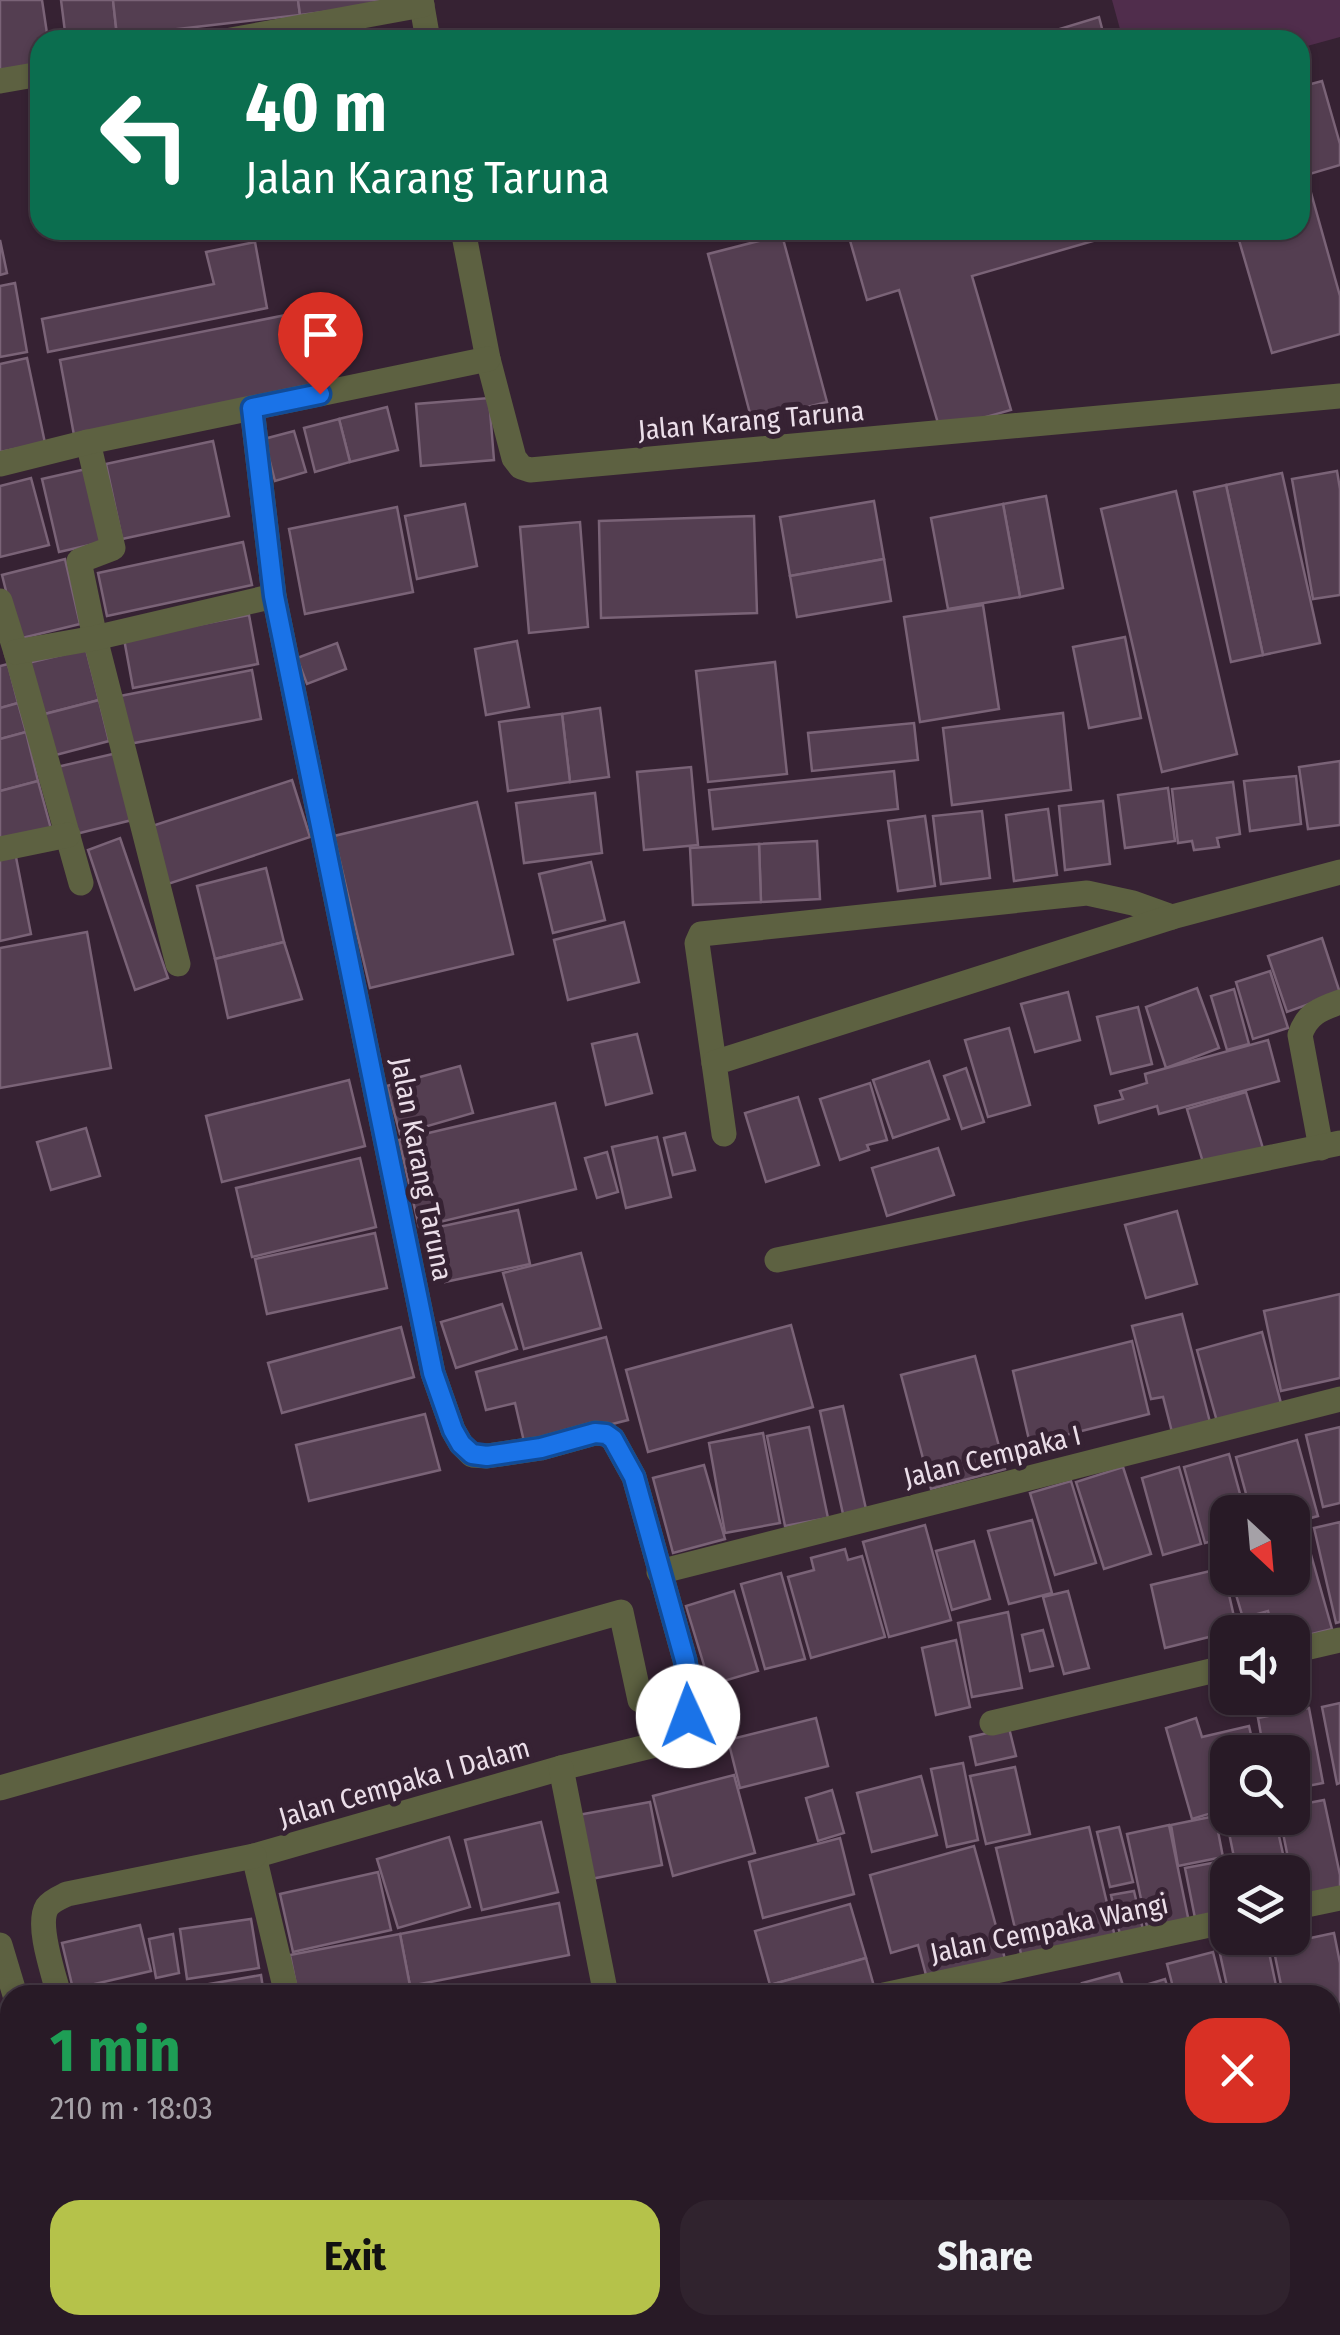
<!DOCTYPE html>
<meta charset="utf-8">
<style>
:root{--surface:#281a26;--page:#30232e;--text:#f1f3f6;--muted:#a5a1a7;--line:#443843;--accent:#b5c24a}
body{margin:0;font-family:"Fira Sans Condensed",sans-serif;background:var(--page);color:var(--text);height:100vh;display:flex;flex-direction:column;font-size:38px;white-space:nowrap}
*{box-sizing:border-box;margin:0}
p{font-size:32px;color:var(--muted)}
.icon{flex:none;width:55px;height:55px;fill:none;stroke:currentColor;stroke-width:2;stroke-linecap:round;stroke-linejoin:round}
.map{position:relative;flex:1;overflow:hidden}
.panel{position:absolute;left:0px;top:1985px;width:1340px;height:350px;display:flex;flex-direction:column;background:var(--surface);border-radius:30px 30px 0 0;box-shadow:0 2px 8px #0004,0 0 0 2px var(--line)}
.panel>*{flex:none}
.banner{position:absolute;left:30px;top:30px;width:1280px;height:210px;border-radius:30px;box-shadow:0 2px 8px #0004,0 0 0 2px var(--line);background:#0b6e4f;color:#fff;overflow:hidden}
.needle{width:65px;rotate:154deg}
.buttons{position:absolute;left:1210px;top:1495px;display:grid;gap:20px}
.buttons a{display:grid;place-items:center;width:100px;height:100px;border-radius:20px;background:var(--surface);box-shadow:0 2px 8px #0004,0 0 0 2px var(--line);font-size:50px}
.pin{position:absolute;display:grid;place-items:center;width:85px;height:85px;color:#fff;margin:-102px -42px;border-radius:50% 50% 50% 0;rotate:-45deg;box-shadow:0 0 10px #0007}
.pin .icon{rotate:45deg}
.me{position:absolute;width:110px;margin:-55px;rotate:358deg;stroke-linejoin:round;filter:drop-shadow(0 0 8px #0008)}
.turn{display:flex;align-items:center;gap:35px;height:210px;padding:0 50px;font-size:45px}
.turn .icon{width:130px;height:130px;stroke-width:2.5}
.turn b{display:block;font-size:70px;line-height:85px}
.round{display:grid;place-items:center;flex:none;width:105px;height:105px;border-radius:30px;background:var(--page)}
.overview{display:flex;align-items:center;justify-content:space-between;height:170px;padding:0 50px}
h1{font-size:60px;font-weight:700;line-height:75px;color:#1e9e55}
.primary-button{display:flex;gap:20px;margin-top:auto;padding:20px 50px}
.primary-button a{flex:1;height:115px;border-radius:30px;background:var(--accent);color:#111;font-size:40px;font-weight:700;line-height:115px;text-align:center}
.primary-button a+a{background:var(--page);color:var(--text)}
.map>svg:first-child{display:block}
.green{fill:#502d4c}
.building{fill:#543e51;stroke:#7a6377;stroke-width:2.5}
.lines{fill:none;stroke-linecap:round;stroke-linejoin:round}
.minor{stroke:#5d6141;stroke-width:25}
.route-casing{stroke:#114b97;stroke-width:25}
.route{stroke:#1a73e8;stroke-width:18}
.labels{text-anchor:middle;stroke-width:10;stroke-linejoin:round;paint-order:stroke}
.street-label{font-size:28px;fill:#ebdee9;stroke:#362233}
</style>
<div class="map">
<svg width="1340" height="2335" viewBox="0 0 1340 2335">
<rect width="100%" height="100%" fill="#362233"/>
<!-- green -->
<path class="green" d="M1112 0H1340V37L1300 48V40H1123Z"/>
<!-- building -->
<g class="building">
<path d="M0 0H42L48 40H40V66L0 72Z"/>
<path d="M61 0H113L117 36 66 40Z"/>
<path d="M113 0H298L300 15 117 36Z"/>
<path d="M298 0H402V2L300 15Z"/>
<path d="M1099 17 1105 40H1027V39Z"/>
<path d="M1322 81 1340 144V165L1306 175 1340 296V334L1272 353 1236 230H1300V87Z"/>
<path d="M847 230H1131L972 276 1011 410 940 430 899 290 867 300Z"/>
<path d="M782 235 827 402 752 421 708 254Z"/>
<path d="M0 240 7 273 0 275Z"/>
<path d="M255 242 267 308 48 352 42 319 214 284 206 252Z"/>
<path d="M15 283 27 352 0 357V286Z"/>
<path d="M316 309 331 383 74 435 60 360Z"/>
<path d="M27 358 45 443 0 452V364Z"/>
<path d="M489 398 494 460 421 466 416 404Z"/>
<path d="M387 407 398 450 350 462 339 419Z"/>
<path d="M339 419 350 462 315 472 304 428Z"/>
<path d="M294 431 306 472 275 481 264 439Z"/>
<path d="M213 441 229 516 122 539 106 464Z"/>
<path d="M86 469 103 542 59 552 42 479Z"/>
<path d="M1337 471 1340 489V595L1313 599 1292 479Z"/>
<path d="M1282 473 1320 643 1263 655 1226 485Z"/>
<path d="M31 478 49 545 0 557V486Z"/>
<path d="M1226 485 1263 655 1231 662 1194 492Z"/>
<path d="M1176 491 1237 754 1162 772 1101 509Z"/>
<path d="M1046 496 1063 588 1020 597 1003 504Z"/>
<path d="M874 501 884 559 790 576 780 517Z"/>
<path d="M465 504 477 566 417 579 405 516Z"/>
<path d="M1003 504 1020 597 948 609 931 518Z"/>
<path d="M397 507 413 592 305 614 289 529Z"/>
<path d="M754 516 757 613 601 618 599 521Z"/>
<path d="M580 522 588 627 529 633 520 527Z"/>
<path d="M243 542 252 585 107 616 98 573Z"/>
<path d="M65 559 80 624 18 639 2 575Z"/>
<path d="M884 559 891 601 797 617 790 576Z"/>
<path d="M983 605 999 709 920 722 904 617Z"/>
<path d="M249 615 258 664 133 688 124 639Z"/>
<path d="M1125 637 1141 718 1089 728 1073 647Z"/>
<path d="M517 641 529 707 486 715 475 649Z"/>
<path d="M337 643 346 669 307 684 297 658Z"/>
<path d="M86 649 99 700 41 715 28 663Z"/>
<path d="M775 662 787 774 708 782 696 671Z"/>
<path d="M8 664 18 703 0 708V666Z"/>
<path d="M252 670 261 719 129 744 120 696Z"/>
<path d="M99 700 109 741 52 756 41 715Z"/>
<path d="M18 703 26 732 0 739V708Z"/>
<path d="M600 708 609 777 570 782 562 714Z"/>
<path d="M1063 713 1071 790 952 805 943 728Z"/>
<path d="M562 714 570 782 508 791 499 722Z"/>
<path d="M914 723 918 760 812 771 808 733Z"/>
<path d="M26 732 38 781 0 791V739Z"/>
<path d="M117 753 132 820 72 835 57 767Z"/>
<path d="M1340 761V825L1308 829 1299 767Z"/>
<path d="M691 767 698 845 644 850 637 772Z"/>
<path d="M894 771 898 809 713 829 709 790Z"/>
<path d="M1296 776 1301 824 1250 831 1244 781Z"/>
<path d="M292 780 310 837 168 884 149 827Z"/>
<path d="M38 781 51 829 0 842V791Z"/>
<path d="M1233 782 1240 834 1217 838 1219 847 1194 850 1192 841 1178 843 1172 789Z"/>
<path d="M1168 788 1175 841 1125 848 1118 795Z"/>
<path d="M595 793 602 853 524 863 516 803Z"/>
<path d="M1103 801 1110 864 1065 870 1059 806Z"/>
<path d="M477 802 513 954 370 988 334 836Z"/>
<path d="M1048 809 1057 875 1014 881 1006 815Z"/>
<path d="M982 811 990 878 941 884 933 816Z"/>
<path d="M925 816 935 886 898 891 888 821Z"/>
<path d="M120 838 168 978 135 990 88 850Z"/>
<path d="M817 841 820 899 761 902 759 844Z"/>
<path d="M759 844 761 902 693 905 690 848Z"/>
<path d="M15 852 31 934 0 941V856Z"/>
<path d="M591 862 605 920 553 933 539 874Z"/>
<path d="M266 868 284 942 215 959 197 886Z"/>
<path d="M624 922 639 982 568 1000 554 940Z"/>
<path d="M87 932 111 1068 0 1088V948Z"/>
<path d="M1322 938 1340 993 1287 1012 1268 956Z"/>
<path d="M284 942 302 999 228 1018 215 959Z"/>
<path d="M1270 971 1288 1028 1253 1039 1236 982Z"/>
<path d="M1197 988 1219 1048 1166 1068 1146 1007Z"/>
<path d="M1234 989 1249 1044 1227 1050 1211 996Z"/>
<path d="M1068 992 1080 1040 1035 1052 1021 1004Z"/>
<path d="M1138 1007 1152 1064 1111 1074 1097 1017Z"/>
<path d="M1009 1028 1030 1105 988 1117 965 1040Z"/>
<path d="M637 1034 652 1093 606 1105 592 1044Z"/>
<path d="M1268 1040 1279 1081 1159 1114 1157 1106 1099 1123 1095 1106 1123 1099 1120 1091 1147 1083 1145 1074Z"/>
<path d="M929 1061 949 1119 893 1138 873 1080Z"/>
<path d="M460 1066 473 1113 400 1134 387 1086Z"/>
<path d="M966 1068 984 1122 962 1129 944 1076Z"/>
<path d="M349 1080 365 1146 222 1182 206 1116Z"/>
<path d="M870 1083 887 1140 867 1145 869 1150 840 1160 820 1099Z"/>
<path d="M1246 1092 1264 1152 1205 1169 1187 1109Z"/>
<path d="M798 1097 819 1165 766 1182 745 1113Z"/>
<path d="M555 1103 576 1189 419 1227 399 1140Z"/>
<path d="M86 1128 100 1176 51 1190 37 1142Z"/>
<path d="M685 1133 695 1170 673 1175 664 1138Z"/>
<path d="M657 1137 671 1197 626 1208 612 1147Z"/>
<path d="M938 1148 954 1195 887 1216 872 1168Z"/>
<path d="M607 1152 618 1192 597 1198 585 1158Z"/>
<path d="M360 1158 376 1227 252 1257 236 1188Z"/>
<path d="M518 1210 530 1264 445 1282 434 1228Z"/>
<path d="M1177 1211 1197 1284 1146 1298 1125 1225Z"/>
<path d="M375 1233 387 1288 267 1314 255 1259Z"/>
<path d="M581 1253 601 1328 524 1349 503 1273Z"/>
<path d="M1340 1294V1378L1281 1391 1264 1311Z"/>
<path d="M502 1304 517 1349 456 1368 441 1322Z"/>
<path d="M1182 1314 1211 1426 1173 1436 1163 1397 1151 1399 1132 1326Z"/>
<path d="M791 1325 813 1407 648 1452 626 1370Z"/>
<path d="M401 1327 414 1377 282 1413 268 1363Z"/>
<path d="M1262 1332 1282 1407 1218 1425 1197 1350Z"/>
<path d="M606 1337 628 1420 525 1446 515 1403 486 1410 476 1372Z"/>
<path d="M1132 1341 1149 1414 1030 1444 1013 1371Z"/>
<path d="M975 1356 1005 1469 931 1489 901 1375Z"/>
<path d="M843 1406 866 1509 843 1514 820 1411Z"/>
<path d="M425 1414 440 1470 309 1501 296 1445Z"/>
<path d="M809 1427 828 1518 785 1526 767 1436Z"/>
<path d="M1340 1427V1503L1323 1507 1306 1435Z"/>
<path d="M763 1433 780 1523 725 1533 709 1443Z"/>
<path d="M1297 1440 1318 1516 1292 1523V1512H1251L1236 1457Z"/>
<path d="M1229 1454 1245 1512H1228V1537L1205 1543 1184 1467Z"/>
<path d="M704 1465 725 1539 673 1553 653 1478Z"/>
<path d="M1123 1467 1151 1554 1104 1569 1076 1482Z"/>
<path d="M1179 1467 1201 1544 1163 1555 1142 1478Z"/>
<path d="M1071 1481 1096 1563 1055 1575 1030 1493Z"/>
<path d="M1032 1520 1052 1593 1009 1604 988 1531Z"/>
<path d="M1340 1522V1622L1336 1623 1314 1528Z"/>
<path d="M925 1525 951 1620 889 1637 863 1542Z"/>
<path d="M1304 1530 1332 1629 1292 1639V1632H1274L1268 1611 1243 1618 1231 1578H1292V1534Z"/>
<path d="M974 1541 990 1599 952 1610 936 1551Z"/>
<path d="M845 1549 848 1560 862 1556 885 1637 811 1658 788 1577 814 1570 811 1558Z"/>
<path d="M1223 1568 1237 1630 1165 1648 1151 1585Z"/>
<path d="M781 1573 805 1659 765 1669 741 1584Z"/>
<path d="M734 1591 758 1671 710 1685 686 1606Z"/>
<path d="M1068 1591 1089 1668 1064 1674 1043 1597Z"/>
<path d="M1008 1612 1022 1688 972 1697 958 1623Z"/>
<path d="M1043 1630 1053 1666 1030 1671 1022 1635Z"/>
<path d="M956 1640 970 1707 936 1715 922 1648Z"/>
<path d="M1340 1703V1783L1337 1784 1322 1707Z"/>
<path d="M1309 1708 1323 1783 1292 1789V1752H1264L1258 1718Z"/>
<path d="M816 1718 828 1766 740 1788 728 1740Z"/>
<path d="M1196 1718 1202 1737 1249 1726 1255 1752H1228V1799L1220 1801 1222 1810 1192 1819 1166 1728Z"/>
<path d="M1009 1728 1016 1756 976 1765 970 1737Z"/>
<path d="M963 1763 978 1840 947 1847 931 1769Z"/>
<path d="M1015 1767 1030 1834 986 1844 970 1776Z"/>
<path d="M734 1775 755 1853 673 1876 653 1796Z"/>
<path d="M921 1776 937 1835 872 1852 857 1793Z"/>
<path d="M832 1790 844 1833 818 1841 806 1798Z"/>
<path d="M1324 1800 1340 1875V1894L1297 1903 1280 1818H1292V1806Z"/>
<path d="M650 1802 662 1865 591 1879 578 1815Z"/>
<path d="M1215 1816 1223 1857 1178 1866 1171 1825Z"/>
<path d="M1251 1818H1275L1287 1872H1237L1227 1823Z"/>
<path d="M541 1822 558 1892 482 1910 465 1840Z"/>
<path d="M1169 1825 1190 1927 1149 1936 1127 1834Z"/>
<path d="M1089 1827 1115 1937 1022 1958 996 1848Z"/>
<path d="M1119 1827 1133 1882 1110 1887 1097 1832Z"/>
<path d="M449 1837 470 1907 398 1928 377 1859Z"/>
<path d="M840 1838 854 1894 763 1918 749 1862Z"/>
<path d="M974 1846 1005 1959 926 1975 918 1945 891 1953 870 1875Z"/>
<path d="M1228 1860 1230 1872H1228V1917L1196 1923 1185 1868Z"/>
<path d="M378 1872 391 1930 293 1952 280 1894Z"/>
<path d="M1134 1891 1144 1934 1121 1939 1111 1895Z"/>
<path d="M559 1903 569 1955 410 1986 400 1934Z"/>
<path d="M850 1904 866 1958 770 1985 755 1931Z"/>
<path d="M251 1919 259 1968 187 1979 180 1929Z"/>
<path d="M140 1925 151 1971 73 1989 62 1943Z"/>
<path d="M1334 1933 1340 1963V2023L1330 2025V1995H1283L1273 1946Z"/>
<path d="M173 1934 179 1973 156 1978 149 1939Z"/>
<path d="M400 1934 410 1986 363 1995H298L290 1955Z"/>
<path d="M1250 1938H1266L1278 1995H1229L1218 1945Z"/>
<path d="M1213 1952 1224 1995H1175L1167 1964Z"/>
<path d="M866 1958 875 1990 857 1995H773L770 1985Z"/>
<path d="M1119 1973 1126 1995H1086L1082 1983Z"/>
<path d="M261 1975 264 1995H210L209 1984Z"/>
<path d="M1165 1979 1170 1995H1134L1132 1989Z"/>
<path d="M140 1985 142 1995H98Z"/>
<path d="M198 1986 200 1995H162V1992Z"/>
<path d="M1340 2041V2092L1330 2049V2044Z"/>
<path d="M1330 2080 1340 2118V2134L1330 2136Z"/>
<path d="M10 2157V2198L0 2201V2161Z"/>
<path d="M1334 2205 1340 2225V2284L1330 2287V2206Z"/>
<path d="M10 2241V2306L0 2274V2244Z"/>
<path d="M1340 2309V2335H1296L1293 2325H1330V2312Z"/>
<path d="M16 2325H48L18 2334Z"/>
<path d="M90 2325H131L134 2335H93Z"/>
<path d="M138 2325H197L199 2335H140Z"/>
<path d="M214 2325H260V2328L216 2335Z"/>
<path d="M291 2325H331L336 2335H269Z"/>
<path d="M339 2325H373L377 2335H343Z"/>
<path d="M744 2325H834L837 2335H722L721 2333Z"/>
<path d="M838 2325H869L872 2335H841Z"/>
<path d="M874 2325H925L928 2335H877Z"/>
<path d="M971 2325H1025L1028 2335H973Z"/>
<path d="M1140 2325H1206L1208 2332 1194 2335H1142Z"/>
<path d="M86 2327 89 2335H64Z"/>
<path d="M1287 2328 1289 2335H1260Z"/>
</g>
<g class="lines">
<!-- minor -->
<g class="minor">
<path d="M421 0 428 40"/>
<path d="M231 40 422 5"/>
<path d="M0 81 40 74"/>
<path d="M463 230 488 359 514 458 521 467 530 470 1340 396"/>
<path d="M252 408 274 596 433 1373 453 1430 461 1444 472 1455 487 1456 541 1448 595 1433 606 1434 613 1439 634 1477 685 1660 691 1694 687 1716 678 1730 659 1744 561 1768 254 1856 287 1995"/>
<path d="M88 442 113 548 79 561 95 638 178 964"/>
<path d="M0 464 88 442 488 359"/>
<path d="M0 601 16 652 81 883"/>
<path d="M16 652 95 638 274 596"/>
<path d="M0 849 68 835"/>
<path d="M714 1063 697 943 701 934 1087 893 1133 903 1172 917"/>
<path d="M724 1134 714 1063 1172 917 1340 872"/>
<path d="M1321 1148 1300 1035C1307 1014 1320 1009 1340 1002"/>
<path d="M777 1260 1340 1143"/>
<path d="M659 1572 1340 1399"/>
<path d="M1292 1651 1340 1640"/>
<path d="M992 1723 1228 1667"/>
<path d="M561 1768 606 1995"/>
<path d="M0 1788 621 1612 640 1700"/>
<path d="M1292 1908 1340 1898"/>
<path d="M0 1945 15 1995"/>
<path d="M59 1995C54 1975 36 1925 47 1907 51 1901 61 1897 67 1894L254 1856"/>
<path d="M884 1995 1228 1921"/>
<path d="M0 2101 10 2098"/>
<path d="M0 2142 10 2139"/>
<path d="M1330 2152 1340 2149"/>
<path d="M0 2292 10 2335"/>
<path d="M209 2325 212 2335"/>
<path d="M385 2325 389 2335"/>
<path d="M690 2325 693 2335"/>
<path d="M930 2325 933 2335"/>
</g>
</g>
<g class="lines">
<defs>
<path id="route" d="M320 394 252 408 274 596 433 1373 453 1430 461 1444 472 1454 487 1456 541 1448 595 1433 606 1434 613 1439 634 1477 685 1660 691 1694 688 1716"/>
</defs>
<!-- route casing -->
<use href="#route" class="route-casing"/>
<!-- route -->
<use href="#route" class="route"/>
</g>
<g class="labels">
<!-- street labels -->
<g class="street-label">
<text transform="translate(751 420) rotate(-5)" y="10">Jalan Karang Taruna</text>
<text transform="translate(422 1169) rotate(79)" y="10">Jalan Karang Taruna</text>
<text transform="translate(992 1456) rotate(-14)" y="10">Jalan Cempaka I</text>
<text transform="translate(404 1782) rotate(-16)" y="10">Jalan Cempaka I Dalam</text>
<text transform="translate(1049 1928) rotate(-12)" y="10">Jalan Cempaka Wangi</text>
</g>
</g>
</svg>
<div class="buttons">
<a><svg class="needle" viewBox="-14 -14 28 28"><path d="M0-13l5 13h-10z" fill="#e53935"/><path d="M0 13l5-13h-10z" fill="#a5a1a7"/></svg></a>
<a><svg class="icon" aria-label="sound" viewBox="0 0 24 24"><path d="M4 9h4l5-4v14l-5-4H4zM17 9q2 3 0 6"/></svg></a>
<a><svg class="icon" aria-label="search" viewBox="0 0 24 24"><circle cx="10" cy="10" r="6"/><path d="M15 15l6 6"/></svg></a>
<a><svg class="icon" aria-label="layers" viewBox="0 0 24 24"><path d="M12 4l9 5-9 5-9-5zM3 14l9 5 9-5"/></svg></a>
</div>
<div class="pin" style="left:320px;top:394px;background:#d93025"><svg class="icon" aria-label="arrive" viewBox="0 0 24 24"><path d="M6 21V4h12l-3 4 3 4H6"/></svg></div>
<svg class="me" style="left:688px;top:1716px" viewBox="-20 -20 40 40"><circle r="19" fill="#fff"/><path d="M0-13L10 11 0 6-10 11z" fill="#1a73e8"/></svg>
<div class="banner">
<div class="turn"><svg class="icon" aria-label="left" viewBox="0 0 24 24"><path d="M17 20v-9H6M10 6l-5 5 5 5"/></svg><div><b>40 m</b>Jalan Karang Taruna</div></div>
</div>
<section class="panel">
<div class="overview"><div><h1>1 min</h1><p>210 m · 18:03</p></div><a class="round" style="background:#d93025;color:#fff"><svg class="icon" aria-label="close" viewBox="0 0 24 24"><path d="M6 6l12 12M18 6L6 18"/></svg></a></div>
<div class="primary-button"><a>Exit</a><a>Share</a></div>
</section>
</div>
